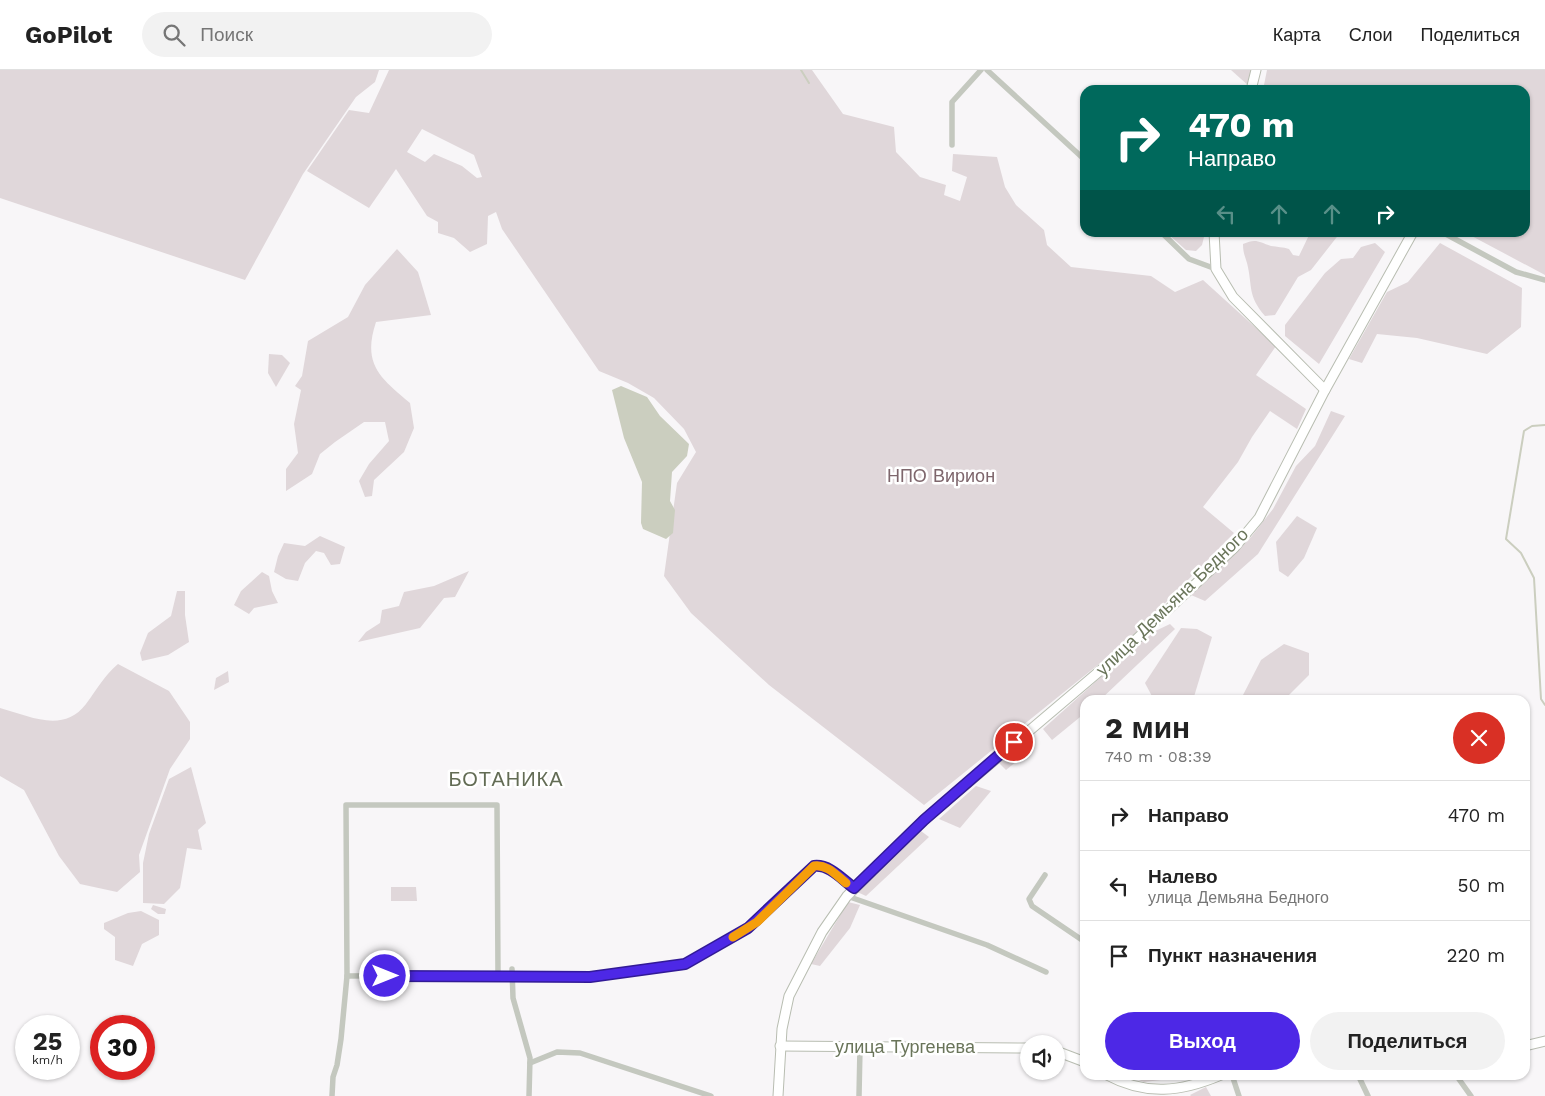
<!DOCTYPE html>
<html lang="ru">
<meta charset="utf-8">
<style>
:root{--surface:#fff;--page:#f2f2f2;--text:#222;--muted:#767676;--line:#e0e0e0;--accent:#4d28e6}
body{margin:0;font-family:"Work Sans",sans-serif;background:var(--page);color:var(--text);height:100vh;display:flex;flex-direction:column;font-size:19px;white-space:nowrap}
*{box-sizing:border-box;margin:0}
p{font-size:16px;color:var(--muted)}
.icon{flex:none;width:28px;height:28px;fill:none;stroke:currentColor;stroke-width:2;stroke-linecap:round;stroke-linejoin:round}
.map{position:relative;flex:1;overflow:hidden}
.details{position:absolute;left:1080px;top:625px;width:450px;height:385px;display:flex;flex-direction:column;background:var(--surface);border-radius:15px;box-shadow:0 1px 4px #0004}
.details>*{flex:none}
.hud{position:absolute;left:1080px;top:15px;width:450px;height:152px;border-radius:15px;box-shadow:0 1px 4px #0004;background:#00695c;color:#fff;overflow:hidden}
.tools{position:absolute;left:1020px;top:965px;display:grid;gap:10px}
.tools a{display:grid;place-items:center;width:45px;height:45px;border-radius:50%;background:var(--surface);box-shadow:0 1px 4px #0004;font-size:25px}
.speed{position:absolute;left:15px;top:945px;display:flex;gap:10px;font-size:25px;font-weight:700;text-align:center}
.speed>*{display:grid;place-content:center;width:65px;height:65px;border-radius:50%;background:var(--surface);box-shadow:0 1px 4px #0004;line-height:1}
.speed small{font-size:12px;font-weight:400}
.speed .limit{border:8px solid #d22;background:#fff;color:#111}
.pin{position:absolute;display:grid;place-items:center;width:42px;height:42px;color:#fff;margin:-21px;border:2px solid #fff;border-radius:50%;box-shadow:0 1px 5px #0007}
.me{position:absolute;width:55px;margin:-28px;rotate:90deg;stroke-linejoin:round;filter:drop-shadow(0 0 4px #0008)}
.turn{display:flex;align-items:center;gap:18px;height:105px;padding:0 25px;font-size:22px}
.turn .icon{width:65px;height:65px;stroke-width:2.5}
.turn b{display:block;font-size:35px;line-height:42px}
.lanes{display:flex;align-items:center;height:48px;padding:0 25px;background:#0003;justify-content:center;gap:25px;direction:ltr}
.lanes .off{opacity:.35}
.round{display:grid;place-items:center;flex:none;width:52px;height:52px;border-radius:26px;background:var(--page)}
.overview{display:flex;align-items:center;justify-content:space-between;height:85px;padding:0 25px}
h1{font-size:30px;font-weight:700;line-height:38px}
.primary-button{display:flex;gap:10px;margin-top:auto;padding:10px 25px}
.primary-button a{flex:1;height:58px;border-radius:30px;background:var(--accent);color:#fff;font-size:20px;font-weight:700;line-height:58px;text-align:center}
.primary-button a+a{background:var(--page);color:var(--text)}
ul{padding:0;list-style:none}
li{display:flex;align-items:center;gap:15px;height:70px;padding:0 25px;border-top:1px solid var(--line)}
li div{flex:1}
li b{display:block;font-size:19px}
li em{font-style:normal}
header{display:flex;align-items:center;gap:30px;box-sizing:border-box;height:70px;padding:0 25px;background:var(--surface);border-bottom:1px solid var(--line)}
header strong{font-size:24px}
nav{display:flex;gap:28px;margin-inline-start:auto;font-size:18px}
.search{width:350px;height:45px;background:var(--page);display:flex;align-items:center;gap:12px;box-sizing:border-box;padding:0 18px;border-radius:28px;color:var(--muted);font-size:19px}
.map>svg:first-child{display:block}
.green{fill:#e0d7da;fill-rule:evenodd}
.water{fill:#cbcebf}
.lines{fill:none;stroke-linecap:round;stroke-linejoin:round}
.stream{stroke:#cbcebf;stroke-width:2}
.secondary-casing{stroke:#b8bdb1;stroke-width:11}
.street{stroke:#c4c8bf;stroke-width:5.5}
.secondary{stroke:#fff;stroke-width:9}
.route-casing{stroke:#321a96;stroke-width:12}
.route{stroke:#4d28e6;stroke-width:9}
.slow{stroke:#f59e0b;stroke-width:9}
.labels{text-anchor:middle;stroke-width:5;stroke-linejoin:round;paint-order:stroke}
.park-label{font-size:18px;fill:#7e666c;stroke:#fff}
.street-label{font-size:18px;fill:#6a755a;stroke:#fff}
.quarter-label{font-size:20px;letter-spacing:1px;fill:#636c55;stroke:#fff}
</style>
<header>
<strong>GoPilot</strong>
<div class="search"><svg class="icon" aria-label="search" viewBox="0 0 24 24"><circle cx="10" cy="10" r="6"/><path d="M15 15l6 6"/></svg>Поиск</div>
<nav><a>Карта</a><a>Слои</a><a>Поделиться</a></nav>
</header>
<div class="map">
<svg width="1545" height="1026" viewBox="0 0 1545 1026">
<rect width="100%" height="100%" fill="#f8f6f8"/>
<!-- green -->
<g class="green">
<path d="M0 0H379L375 12 356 27 303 104 245 210 0 128Z"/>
<path d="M389 0H812L843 44 894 57 896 82 920 107 946 115 944 125 960 131 967 107 952 101 953 84 997 87 1005 117 1016 135 1044 160 1047 175 1071 197 1151 206 1175 222 1203 210 1276 276 1256 305 1306 339 1297 359 1270 341 1252 367 1238 392 1203 437 1234 463 1130 569 924 735 769 615 691 543 664 506 677 413 696 382 684 359 654 328 628 313 599 301 502 159 496 142 488 146 487 174 470 182 454 168 438 163V152L427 146 396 99 369 138 307 101 349 40 369 43ZM422 59 474 85 482 107 477 108 462 96 434 84 425 92 407 82Z"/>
<path d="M1231 0H1254L1250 17Z"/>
<path d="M1267 0H1545V205L1466 163 1525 162V20H1263Z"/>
<path d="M1167 163H1205L1202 175 1196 181 1186 180Z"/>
<path d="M1310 163H1340L1311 200 1298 207 1275 245 1265 246C1247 225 1253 217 1247 193 1245 186 1243 183 1243 174 1256 168 1259 172 1271 176 1277 177 1283 177 1289 179L1293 185 1299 186Z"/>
<path d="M1375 173 1385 182 1319 294 1285 266V255L1325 203 1341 189 1353 188 1361 177Z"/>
<path d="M1440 173 1522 218 1521 257 1487 284 1417 268 1377 264 1362 293 1349 289 1387 222 1408 212Z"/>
<path d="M397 179 418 202 431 245 376 252C362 294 380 308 410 333L414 358 404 382 374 410 372 426 365 427 359 411 369 394 389 371 385 352H364L335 372 320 384 312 404 286 421V399L298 383 294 354 301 320 295 316 302 306 308 271 348 247 365 215Z"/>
<path d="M269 284 282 285 290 293 276 317 268 303Z"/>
<path d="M1331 341 1345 346 1258 484 1205 531 1191 525 1251 467 1273 439 1296 396 1315 376Z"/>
<path d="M1297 446 1317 458 1304 488 1288 507 1279 501 1276 472Z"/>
<path d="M320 466 345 477 340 494 331 495 324 483 316 481 305 493 298 511 286 509 274 502 278 486 284 473 305 476Z"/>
<path d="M469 501 455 527 444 528 420 558 358 572 366 562 380 553 382 540 399 536 404 522 434 516Z"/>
<path d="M262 502 269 506 272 521 278 533 254 538 249 544 234 535 241 521Z"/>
<path d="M177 521H185V545L189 572 168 585 142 591 140 583 148 563 171 546Z"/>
<path d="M1170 554 1175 559 1100 630H1085V643L1052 670 1043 659 1149 564Z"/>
<path d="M1181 558 1197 559 1212 567 1193 630H1154L1145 613Z"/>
<path d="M1284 574 1309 583V605L1284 630H1245L1243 625 1261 590Z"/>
<path d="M118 594 169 621 190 652V669L170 699 139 785 140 802 117 822 80 814 59 786 24 720 0 706V638C30 646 63 664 86 634 98 618 103 607 118 594Z"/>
<path d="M228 601 229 612 214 620 216 608Z"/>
<path d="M1023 670 1033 678 1006 700 997 691Z"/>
<path d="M191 697 206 753 198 760 202 780 187 778 180 818 164 834 143 833V793L149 764 169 709Z"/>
<path d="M976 716 991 721 960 758 939 749Z"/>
<path d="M921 761 929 767 866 826 855 821 903 773Z"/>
<path d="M391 817H416L417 831H391Z"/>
<path d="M848 832 860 835 850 858 820 896 811 894Z"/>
<path d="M153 835 166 839 165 844H158L151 839Z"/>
<path d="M141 841 159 850V865L142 874 133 896 115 890V867L104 859V853L128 843Z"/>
<path d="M1126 1005H1157L1161 1010 1144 1012Z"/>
<path d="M1206 1017 1211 1026H1191L1190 1025Z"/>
</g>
<!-- water -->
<path class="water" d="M621 316 647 327 660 346 689 374 687 386 672 402 670 431 675 440 673 463 666 469 643 459 641 453 642 412 624 368 612 320Z"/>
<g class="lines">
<!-- stream -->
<g class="stream">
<path d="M801 0 809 13"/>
<path d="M1545 355 1532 356 1524 361 1506 469 1521 483 1534 508 1541 629 1545 635"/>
</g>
<defs>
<g id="secondary">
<path d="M1251 20 1256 0"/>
<path d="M1214 162 1216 199 1233 227 1325 320"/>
<path d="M780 976 1029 978"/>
<path d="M1525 976 1545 971"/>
<path d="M1056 981 1085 992"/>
<path d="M1107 1005C1146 1026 1181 1022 1221 1005"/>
<path d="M778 1026 782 959 789 926 822 862 847 826 924 750 1128 577 1234 478 1259 448 1325 320 1413 162"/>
</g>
</defs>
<!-- secondary casing -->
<use href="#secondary" class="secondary-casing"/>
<!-- street -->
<g class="street">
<path d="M987 0 1085 90"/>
<path d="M952 75V32L981 0"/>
<path d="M1161 162 1189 189 1216 199"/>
<path d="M1442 162 1516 202 1545 210"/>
<path d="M1045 805 1029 829 1032 836 1085 872"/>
<path d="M847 826 987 875 1046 902"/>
<path d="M512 899 513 928 530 988 529 1026"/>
<path d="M347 906 498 905 589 907 685 894 748 858 814 797C829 794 842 809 854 819"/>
<path d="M530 993 557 982 580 983 711 1026"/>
<path d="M1194 1005 1199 1014"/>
<path d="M1232 1005 1239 1026"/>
<path d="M1358 1005 1368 1026"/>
<path d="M1456 1005 1471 1026"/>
<path d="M332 1026 333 1007 337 995 341 969 347 906 346 735H497L498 905"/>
<path d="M859 1026 860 978"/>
</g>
<!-- secondary -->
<use href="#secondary" class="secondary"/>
</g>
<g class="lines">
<defs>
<path id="route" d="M385 906 590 907 685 894 748 858 814 796C829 794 842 809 854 818L924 750 1014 672"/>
</defs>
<!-- route casing -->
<use href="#route" class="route-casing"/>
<!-- route -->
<use href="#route" class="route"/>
<!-- slow -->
<path class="slow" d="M733 867 757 852 814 796C827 794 836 805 846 813"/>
</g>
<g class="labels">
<!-- park labels -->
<g class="park-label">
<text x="941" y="412">НПО Вирион</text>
</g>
<!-- street labels -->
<g class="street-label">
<text transform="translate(1172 532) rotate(-44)" y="6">улица Демьяна Бедного</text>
<text x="905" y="983">улица Тургенева</text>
</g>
<!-- quarter labels -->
<g class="quarter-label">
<text x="506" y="716">БОТАНИКА</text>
</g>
</g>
</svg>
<div class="tools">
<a><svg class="icon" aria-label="sound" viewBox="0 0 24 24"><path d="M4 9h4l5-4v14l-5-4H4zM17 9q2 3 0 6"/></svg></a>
</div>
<div class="speed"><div>25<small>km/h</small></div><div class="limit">30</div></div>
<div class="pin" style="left:1014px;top:672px;background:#d93025"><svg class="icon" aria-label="arrive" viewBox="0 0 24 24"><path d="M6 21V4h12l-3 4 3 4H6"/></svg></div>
<svg class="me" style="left:385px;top:906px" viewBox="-20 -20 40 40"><circle r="17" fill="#4d28e6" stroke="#fff" stroke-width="3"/><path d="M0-11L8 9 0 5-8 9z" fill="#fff"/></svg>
<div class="hud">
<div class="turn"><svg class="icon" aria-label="right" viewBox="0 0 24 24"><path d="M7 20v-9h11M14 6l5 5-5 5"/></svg><div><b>470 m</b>Направо</div></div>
<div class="lanes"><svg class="icon off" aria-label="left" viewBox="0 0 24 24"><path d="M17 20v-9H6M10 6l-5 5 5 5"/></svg><svg class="icon off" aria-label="ahead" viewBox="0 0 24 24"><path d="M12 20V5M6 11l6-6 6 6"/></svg><svg class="icon off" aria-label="ahead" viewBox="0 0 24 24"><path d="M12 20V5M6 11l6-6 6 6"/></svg><svg class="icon" aria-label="right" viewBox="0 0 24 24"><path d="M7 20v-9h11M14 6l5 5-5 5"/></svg></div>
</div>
<section class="details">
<div class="overview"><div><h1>2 мин</h1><p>740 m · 08:39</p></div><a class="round" style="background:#d93025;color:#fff"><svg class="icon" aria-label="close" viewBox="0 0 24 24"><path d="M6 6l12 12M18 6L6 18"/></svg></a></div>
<ul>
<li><svg class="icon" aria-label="right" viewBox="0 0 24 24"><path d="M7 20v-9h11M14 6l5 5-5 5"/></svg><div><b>Направо</b></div><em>470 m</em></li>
<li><svg class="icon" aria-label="left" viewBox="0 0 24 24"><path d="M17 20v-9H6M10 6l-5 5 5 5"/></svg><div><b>Налево</b><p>улица Демьяна Бедного</p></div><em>50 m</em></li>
<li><svg class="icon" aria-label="arrive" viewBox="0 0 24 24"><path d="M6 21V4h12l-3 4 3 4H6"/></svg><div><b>Пункт назначения</b></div><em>220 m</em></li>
</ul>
<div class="primary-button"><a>Выход</a><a>Поделиться</a></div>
</section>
</div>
